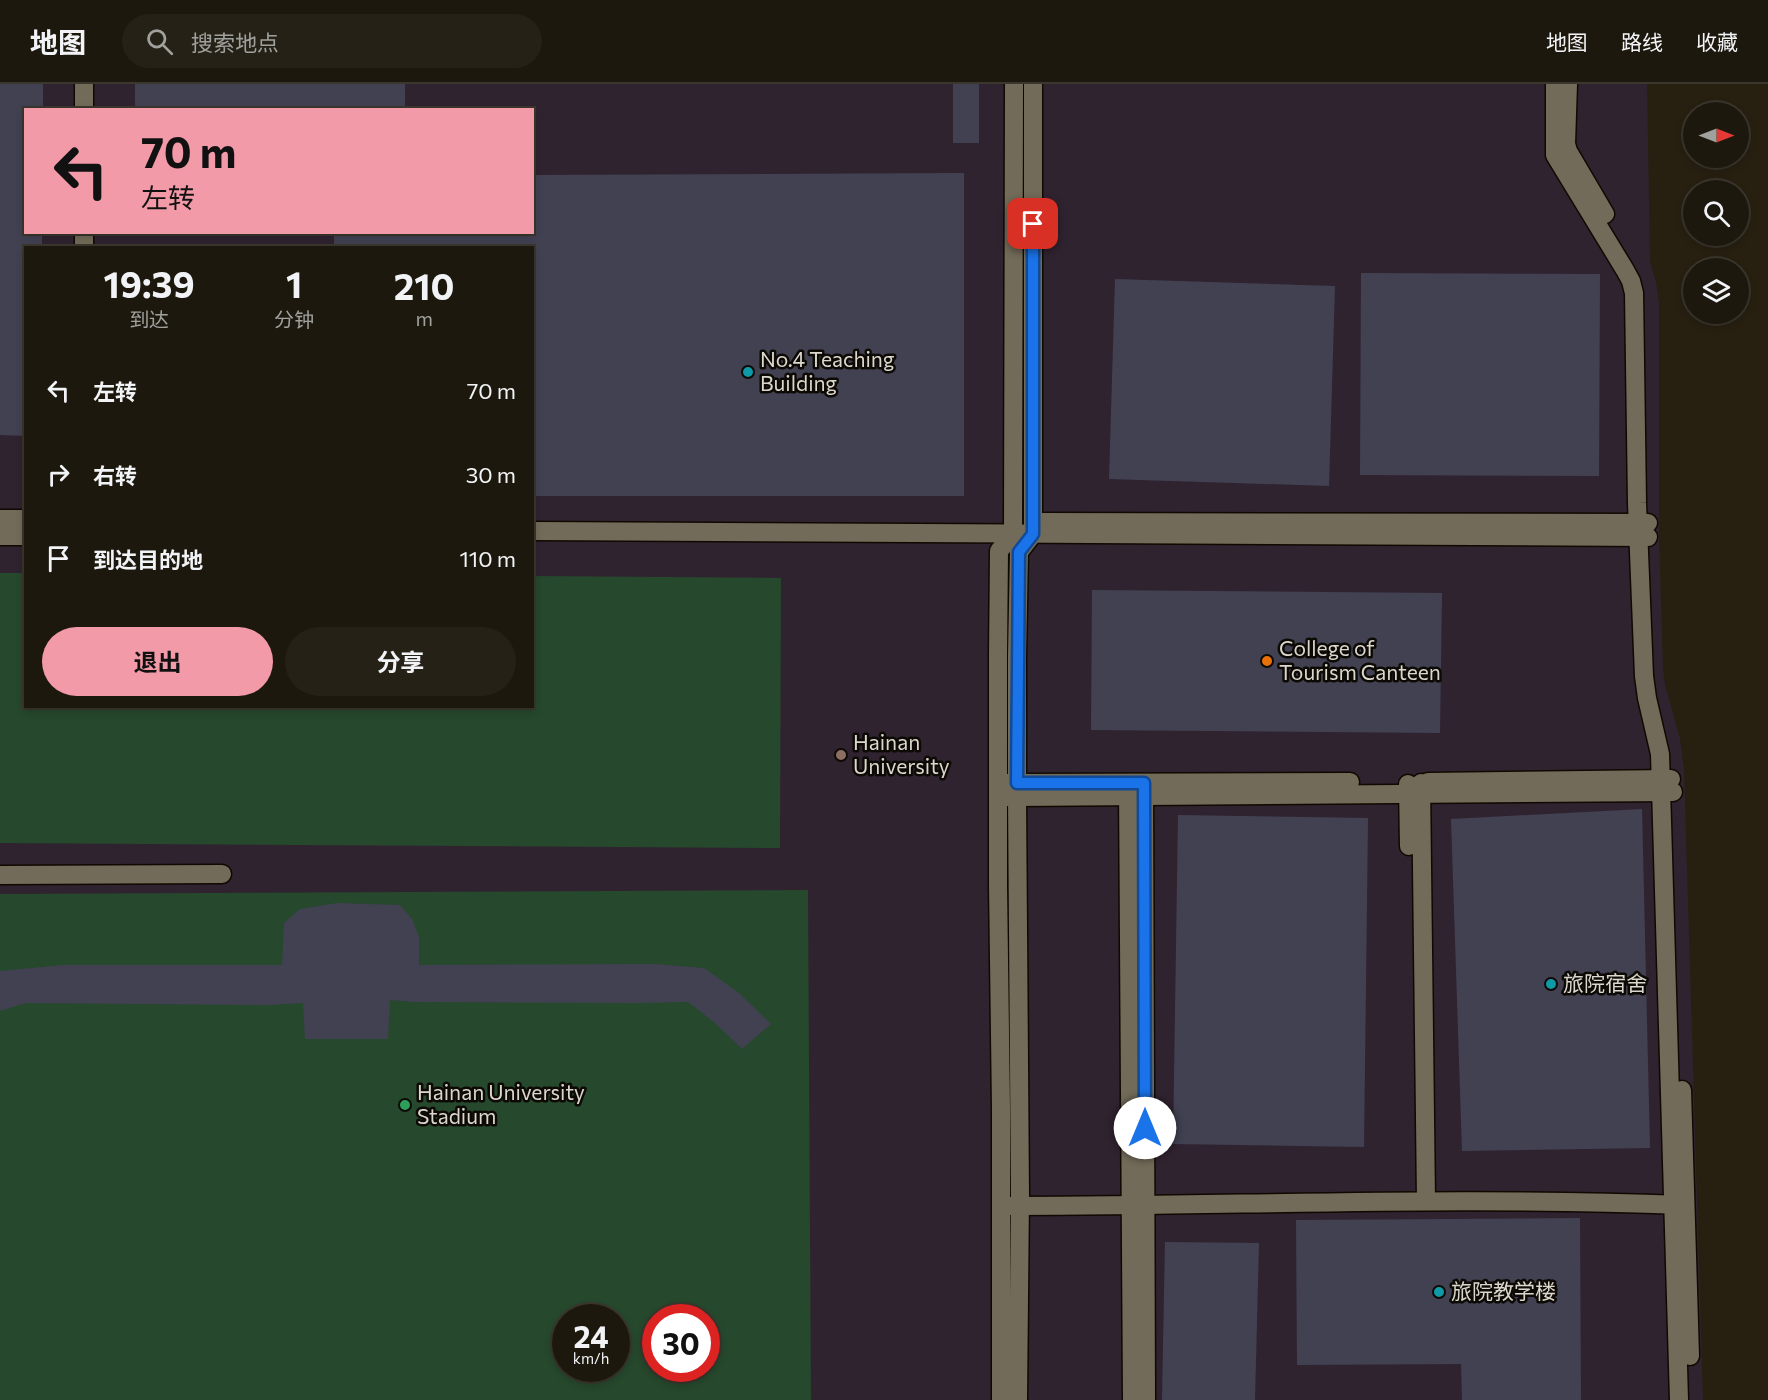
<!DOCTYPE html>
<html lang="zh">
<meta charset="utf-8">
<style>
:root{--surface:#1d180d;--page:#252116;--text:#f1f3f6;--muted:#a0a09d;--line:#3b372e;--accent:#f39aa9}
body{margin:0;font-family:Commissioner,"Noto Sans SC",sans-serif;background:var(--page);color:var(--text);height:100vh;display:flex;flex-direction:column;font-size:22px;white-space:nowrap}
*{box-sizing:border-box;margin:0}
p{font-size:20px;color:var(--muted)}
.icon{flex:none;width:33px;height:33px;fill:none;stroke:currentColor;stroke-width:2;stroke-linecap:round;stroke-linejoin:round}
.map{position:relative;flex:1;overflow:hidden}
.drawer{position:absolute;left:24px;top:162px;width:510px;height:462px;display:flex;flex-direction:column;background:var(--surface);border-radius:0px;box-shadow:0 3px 9px #0003,0 0 0 2px var(--line)}
.drawer>*{flex:none}
.hud{position:absolute;left:24px;top:24px;width:510px;height:126px;border-radius:0px;box-shadow:0 3px 9px #0003,0 0 0 2px var(--line);background:#f39aa9;color:#111;overflow:hidden}
.needle{width:39px;rotate:90deg}
.fabs{position:absolute;left:1683px;top:18px;display:grid;gap:12px}
.fabs a{display:grid;place-items:center;width:66px;height:66px;border-radius:50%;background:var(--surface);box-shadow:0 3px 9px #0003,0 0 0 2px var(--line);font-size:30px}
.speed{position:absolute;left:552px;top:1220px;display:flex;gap:12px;font-size:30px;font-weight:700;text-align:center}
.speed>*{display:grid;place-content:center;width:78px;height:78px;border-radius:50%;background:var(--surface);box-shadow:0 3px 9px #0003,0 0 0 2px var(--line);line-height:1}
.speed small{font-size:15px;font-weight:400}
.speed .limit{border:9px solid #d22;background:#fff;color:#111}
.pin{position:absolute;display:grid;place-items:center;width:51px;height:51px;color:#fff;margin:-26px;border-radius:12px;box-shadow:0 3px 9px #0006}
.me{position:absolute;width:66px;margin:-33px;rotate:0deg;stroke-linejoin:round;filter:drop-shadow(0 0 4px #0008)}
.turn{display:flex;align-items:center;gap:21px;height:126px;padding:0 18px;font-size:27px}
.turn .icon{width:78px;height:78px;stroke-width:2.5}
.turn b{display:block;font-size:42px;line-height:51px}
.eta{display:flex;justify-content:space-evenly;align-items:center;height:102px;text-align:center}
.eta b{font-size:36px;font-weight:700;line-height:42px}
.primary-button{display:flex;gap:12px;margin-top:auto;padding:12px 18px}
.primary-button a{flex:1;height:69px;border-radius:36px;background:var(--accent);color:#111;font-size:24px;font-weight:700;line-height:69px;text-align:center}
.primary-button a+a{background:var(--page);color:var(--text)}
ul{padding:0;list-style:none}
li{display:flex;align-items:center;gap:18px;height:84px;padding:0 18px}
li div{flex:1}
li b{display:block;font-size:22px}
li em{font-style:normal}
header{display:flex;align-items:center;gap:36px;box-sizing:border-box;height:84px;padding:0 30px;background:var(--surface);border-bottom:2px solid var(--line)}
header strong{font-size:28px}
nav{display:flex;gap:33px;margin-inline-start:auto;font-size:21px}
.search{width:420px;height:54px;background:var(--page);display:flex;align-items:center;gap:15px;box-sizing:border-box;padding:0 21px;border-radius:33px;color:var(--muted);font-size:22px}
.map>svg:first-child{display:block}
.education{fill:#302330;fill-rule:evenodd}
.green{fill:#26482c;fill-rule:evenodd}
.building{fill:#414152}
.lines{fill:none;stroke-linecap:round;stroke-linejoin:round}
.pedestrian-casing{stroke:#100900;stroke-width:21}
.minor-casing{stroke:#100900;stroke-width:21}
.pedestrian{stroke:#736b59;stroke-width:18}
.minor{stroke:#736b59;stroke-width:18}
.route-casing{stroke:#114b97;stroke-width:15}
.route{stroke:#1a73e8;stroke-width:10}
.culture-dot{fill:#0f9aa8;stroke:#0d0a05;stroke-width:2}
.food-dot{fill:#e8710a;stroke:#0d0a05;stroke-width:2}
.education-dot{fill:#8d6e63;stroke:#0d0a05;stroke-width:2}
.leisure-dot{fill:#2e9e5b;stroke:#0d0a05;stroke-width:2}
.labels{text-anchor:middle;stroke-width:5;stroke-linejoin:round;paint-order:stroke}
.poi-label{font-size:21px;fill:#dbd7cd;stroke:#0d0a05;text-anchor:start}
</style>
<header>
<strong>地图</strong>
<div class="search"><svg class="icon" aria-label="search" viewBox="0 0 24 24"><circle cx="10" cy="10" r="6"/><path d="M15 15l6 6"/></svg>搜索地点</div>
<nav><a>地图</a><a>路线</a><a>收藏</a></nav>
</header>
<div class="map">
<svg width="1768" height="1316" viewBox="0 0 1768 1316">
<rect width="100%" height="100%" fill="#272011"/>
<!-- education -->
<path class="education" d="M0 0H1647L1650 178 1656 198 1659 219V453L1663 585 1665 601 1680 655 1684 686 1703 1316H0ZM26 26H532V148H26ZM26 164H532V622H26ZM566 1233H616V1284H566ZM656 1233H706V1284H656Z"/>
<!-- green -->
<g class="green">
<path d="M0 489H25L26 622H532L533 492 781 494 780 764 0 759Z"/>
<path d="M808 806 811 1316H0V810ZM566 1233H616V1284H566ZM656 1233H706V1284H656Z"/>
</g>
<!-- building -->
<g class="building">
<path d="M0 0H43V26H26V148H42V164H26V352L0 351Z"/>
<rect x="135" y="0" width="270" height="26"/>
<rect x="953" y="0" width="26" height="59"/>
<path d="M964 89V412H532V164H334V148H532V91Z"/>
<path d="M1361 189 1600 190 1599 392 1360 391Z"/>
<path d="M1115 195 1335 202 1329 402 1109 395Z"/>
<path d="M1092 506 1442 509 1440 649 1091 646Z"/>
<path d="M1642 725 1650 1064 1462 1067 1451 735Z"/>
<path d="M1178 731 1368 734 1364 1063 1173 1060Z"/>
<path d="M337 819 400 821 412 835 419 853V881L655 880 704 884 739 909 771 940 742 965 715 939 688 918 637 919 413 918 390 916 388 955H305L303 919 269 921 26 919 0 927V887L63 881H282L284 839 300 825Z"/>
<path d="M1580 1134 1581 1316H1462L1461 1280 1297 1281 1296 1136Z"/>
<path d="M1165 1158 1259 1159 1255 1316H1162Z"/>
</g>
<g class="lines">
<defs>
<g id="pedestrian">
<path d="M84 0V26"/>
<path d="M84 148V164"/>
</g>
<g id="minor">
<path d="M1555 0V71L1625 186 1631 197 1634 209 1637 419 1644 592 1647 614 1660 670 1679 1316"/>
<path d="M1568 0 1566 60 1568 67 1605 130"/>
<path d="M0 435H26"/>
<path d="M1037 438 1648 439"/>
<path d="M532 447C904 447 1276 453 1648 453"/>
<path d="M0 452H26"/>
<path d="M1428 698 1671 695"/>
<path d="M1005 699 1350 698"/>
<path d="M1421 699 1426 1117"/>
<path d="M1144 700 1146 1316"/>
<path d="M1408 700 1409 762"/>
<path d="M1128 701 1132 1316"/>
<path d="M1005 713 1673 708"/>
<path d="M0 791 222 790"/>
<path d="M1682 1006 1690 1272"/>
<path d="M1009 1122C1234 1122 1459 1112 1683 1121"/>
<path d="M1001 1316V1025L998 800V571L999 467 1013 450 1014 0"/>
<path d="M1018 1316 1020 1111 1017 713V573L1019 468 1033 450V0"/>
</g>
</defs>
<!-- pedestrian casing -->
<use href="#pedestrian" class="pedestrian-casing"/>
<!-- minor casing -->
<use href="#minor" class="minor-casing"/>
<!-- pedestrian -->
<use href="#pedestrian" class="pedestrian"/>
<!-- minor -->
<use href="#minor" class="minor"/>
</g>
<g class="lines">
<defs>
<path id="route" d="M1033 140V450L1019 468 1017 699H1144L1145 1044"/>
</defs>
<!-- route casing -->
<use href="#route" class="route-casing"/>
<!-- route -->
<use href="#route" class="route"/>
</g>
<!-- markers -->
<g class="culture-dot">
<circle cx="748" cy="288" r="6"/>
<circle cx="1551" cy="900" r="6"/>
<circle cx="1439" cy="1208" r="6"/>
</g>
<circle class="food-dot" cx="1267" cy="577" r="6"/>
<circle class="education-dot" cx="841" cy="671" r="6"/>
<circle class="leisure-dot" cx="405" cy="1021" r="6"/>
<g class="labels">
<!-- poi labels -->
<g class="poi-label">
<text x="760" y="283">No.4 Teaching<tspan x="760" dy="24">Building</tspan></text>
<text x="1279" y="572">College of<tspan x="1279" dy="24">Tourism Canteen</tspan></text>
<text x="853" y="666">Hainan<tspan x="853" dy="24">University</tspan></text>
<text x="1563" y="907">旅院宿舍</text>
<text x="417" y="1016">Hainan University<tspan x="417" dy="24">Stadium</tspan></text>
<text x="1451" y="1215">旅院教学楼</text>
</g>
</g>
</svg>
<div class="fabs">
<a><svg class="needle" viewBox="-14 -14 28 28"><path d="M0-13l5 13h-10z" fill="#e53935"/><path d="M0 13l5-13h-10z" fill="#a0a09d"/></svg></a>
<a><svg class="icon" aria-label="search" viewBox="0 0 24 24"><circle cx="10" cy="10" r="6"/><path d="M15 15l6 6"/></svg></a>
<a><svg class="icon" aria-label="layers" viewBox="0 0 24 24"><path d="M12 4l9 5-9 5-9-5zM3 14l9 5 9-5"/></svg></a>
</div>
<div class="speed"><div>24<small>km/h</small></div><div class="limit">30</div></div>
<div class="pin" style="left:1033px;top:140px;background:#d93025"><svg class="icon" aria-label="arrive" viewBox="0 0 24 24"><path d="M6 21V4h12l-3 4 3 4H6"/></svg></div>
<svg class="me" style="left:1145px;top:1044px" viewBox="-20 -20 40 40"><circle r="19" fill="#fff"/><path d="M0-13L10 11 0 6-10 11z" fill="#1a73e8"/></svg>
<div class="hud">
<div class="turn"><svg class="icon" aria-label="left" viewBox="0 0 24 24"><path d="M17 20v-9H6M10 6l-5 5 5 5"/></svg><div><b>70 m</b>左转</div></div>
</div>
<section class="drawer">
<div class="eta">
<div><b>19:39</b><p>到达</p></div>
<div><b>1</b><p>分钟</p></div>
<div><b>210</b><p>m</p></div>
</div>
<ul>
<li><svg class="icon" aria-label="left" viewBox="0 0 24 24"><path d="M17 20v-9H6M10 6l-5 5 5 5"/></svg><div><b>左转</b></div><em>70 m</em></li>
<li><svg class="icon" aria-label="right" viewBox="0 0 24 24"><path d="M7 20v-9h11M14 6l5 5-5 5"/></svg><div><b>右转</b></div><em>30 m</em></li>
<li><svg class="icon" aria-label="arrive" viewBox="0 0 24 24"><path d="M6 21V4h12l-3 4 3 4H6"/></svg><div><b>到达目的地</b></div><em>110 m</em></li>
</ul>
<div class="primary-button"><a>退出</a><a>分享</a></div>
</section>
</div>
